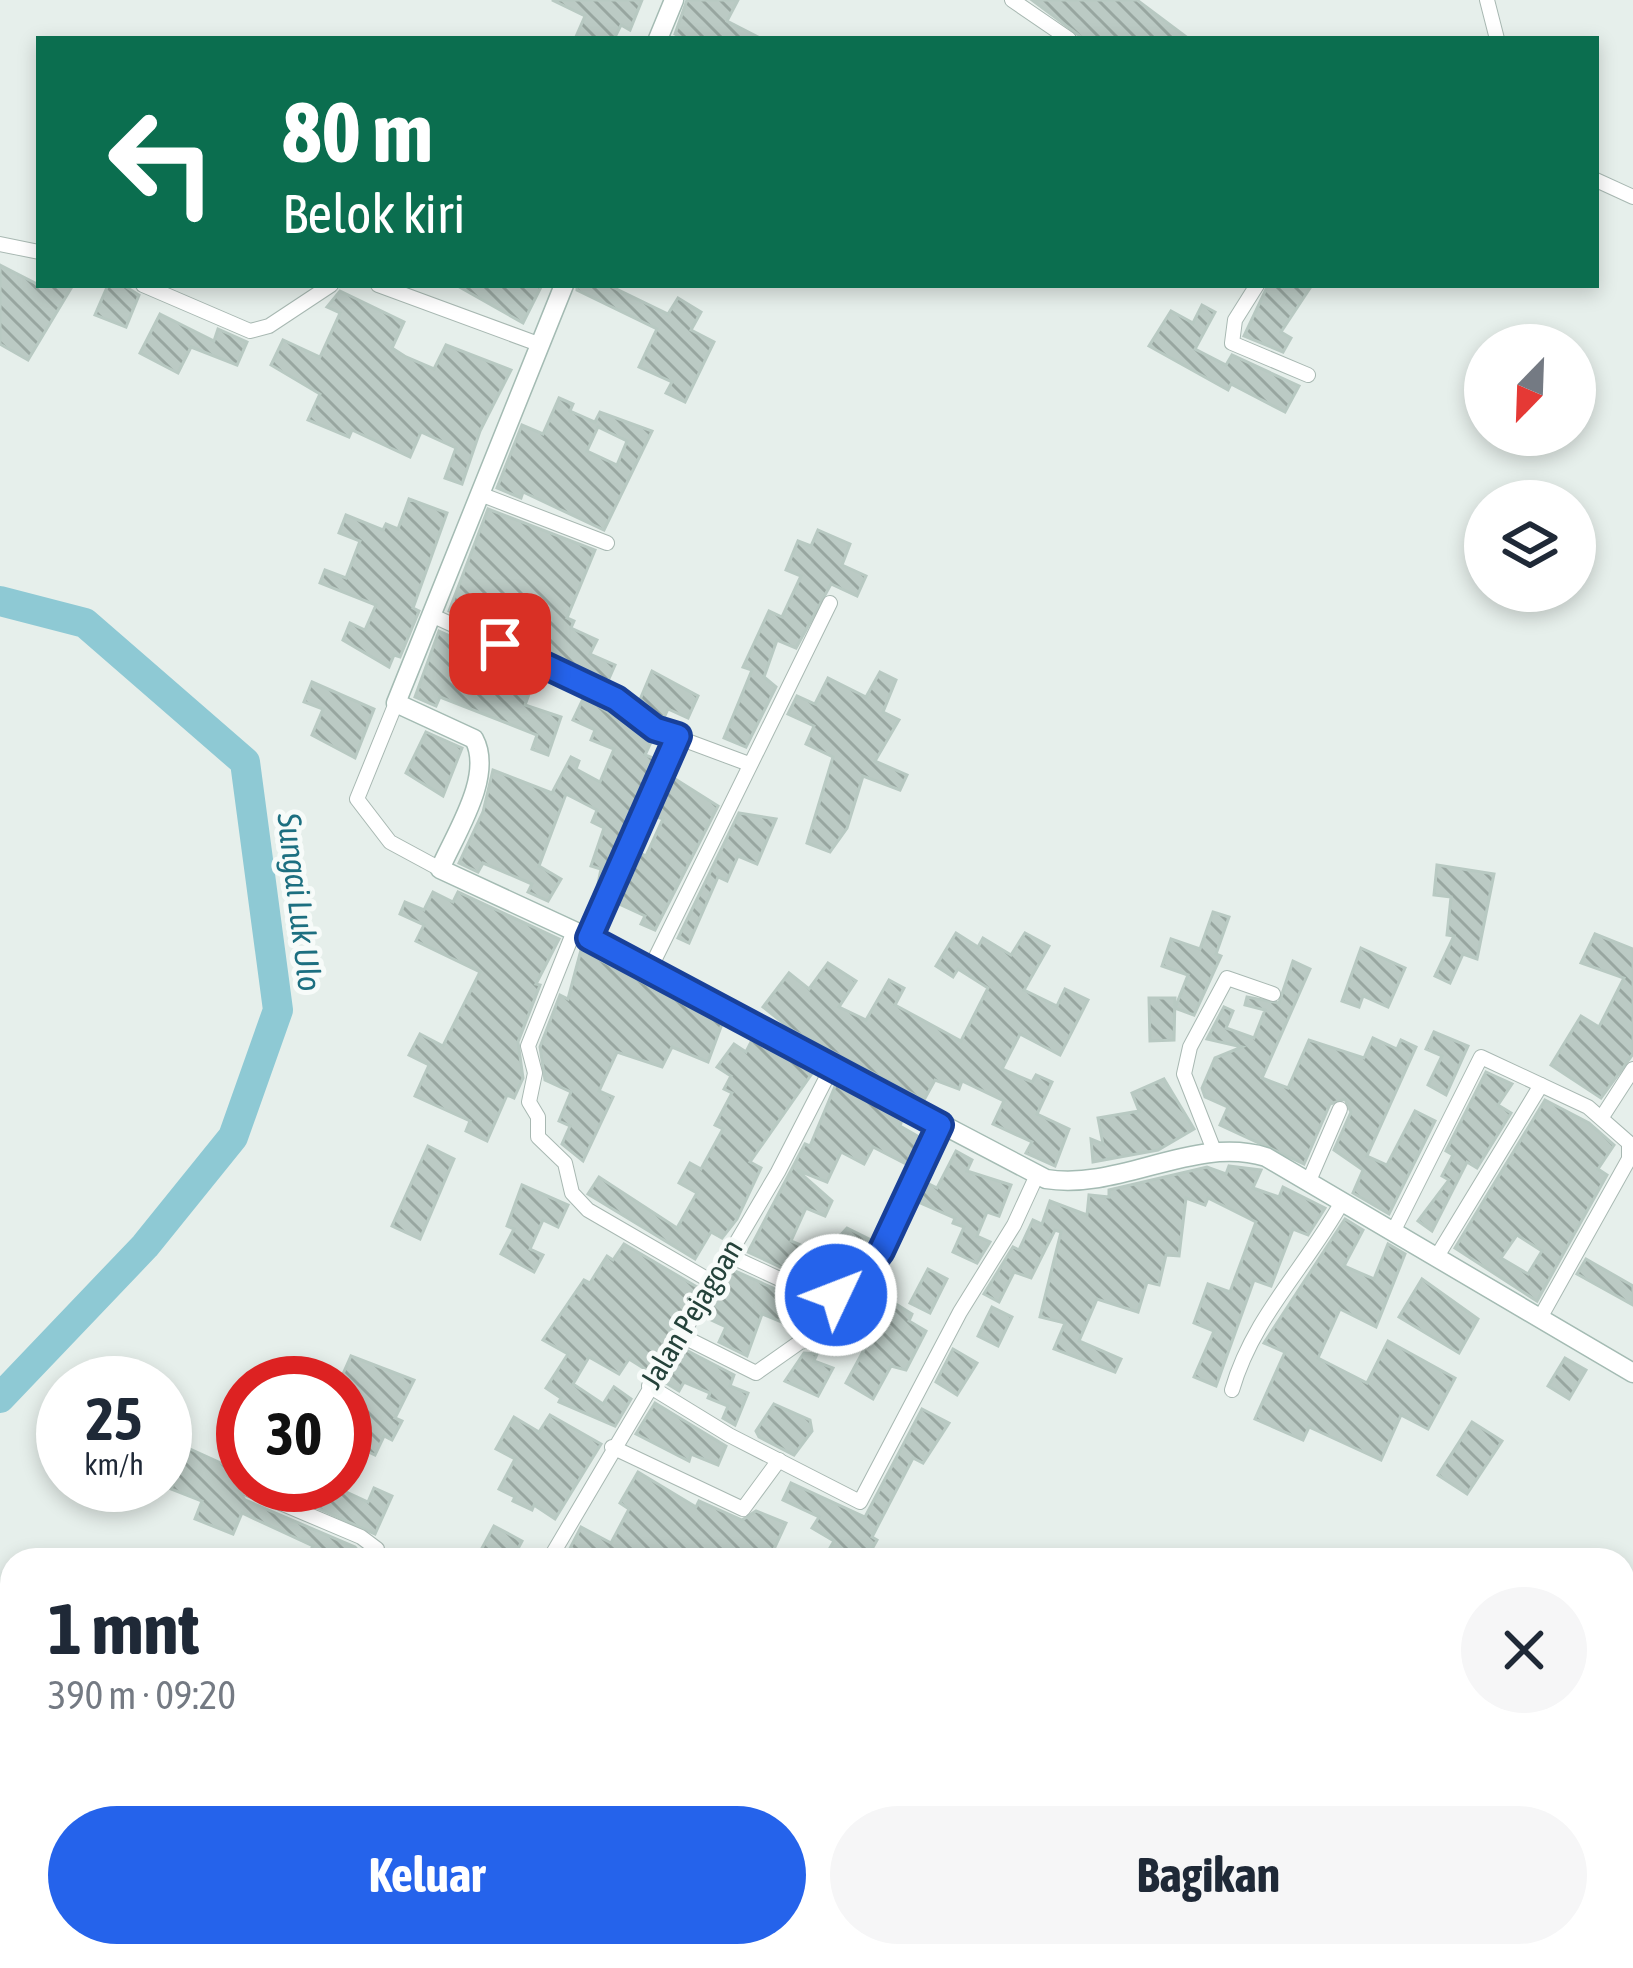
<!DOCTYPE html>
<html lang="id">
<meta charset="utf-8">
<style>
:root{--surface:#fff;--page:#f6f6f7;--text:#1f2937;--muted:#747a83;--accent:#2563eb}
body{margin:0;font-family:"Asap Condensed",sans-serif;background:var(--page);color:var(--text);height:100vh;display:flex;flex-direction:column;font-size:45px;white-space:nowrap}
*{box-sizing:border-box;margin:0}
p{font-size:39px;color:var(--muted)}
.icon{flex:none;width:66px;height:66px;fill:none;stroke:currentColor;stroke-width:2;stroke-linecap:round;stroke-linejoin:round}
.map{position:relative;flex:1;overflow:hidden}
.drawer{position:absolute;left:0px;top:1548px;width:1635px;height:420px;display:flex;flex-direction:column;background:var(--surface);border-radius:36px 36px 0 0;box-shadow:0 6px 18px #0003}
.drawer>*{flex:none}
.hud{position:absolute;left:36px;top:36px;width:1563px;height:252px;border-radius:0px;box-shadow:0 6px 18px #0003;background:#0b6e4f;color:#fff;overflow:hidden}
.needle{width:78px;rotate:203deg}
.tools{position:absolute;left:1464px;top:324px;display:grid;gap:24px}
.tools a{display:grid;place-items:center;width:132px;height:132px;border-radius:50%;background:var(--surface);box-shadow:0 6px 18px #0003;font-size:60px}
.speed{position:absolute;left:36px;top:1356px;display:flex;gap:24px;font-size:60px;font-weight:700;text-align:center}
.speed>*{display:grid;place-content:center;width:156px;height:156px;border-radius:50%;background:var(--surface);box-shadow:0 6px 18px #0003;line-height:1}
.speed small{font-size:30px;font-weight:400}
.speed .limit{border:18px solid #d22;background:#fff;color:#111}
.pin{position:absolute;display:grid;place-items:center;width:102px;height:102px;color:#fff;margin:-51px;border-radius:24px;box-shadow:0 6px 18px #0006}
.me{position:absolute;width:132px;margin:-66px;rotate:47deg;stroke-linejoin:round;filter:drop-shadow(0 0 9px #0008)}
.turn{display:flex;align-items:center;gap:42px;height:252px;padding:0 48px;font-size:54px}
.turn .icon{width:156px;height:156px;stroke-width:2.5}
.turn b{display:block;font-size:84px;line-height:102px}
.round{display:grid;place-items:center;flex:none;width:126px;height:126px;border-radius:63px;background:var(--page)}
.overview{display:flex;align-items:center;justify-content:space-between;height:204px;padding:0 48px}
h1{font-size:72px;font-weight:700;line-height:90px}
.primary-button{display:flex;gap:24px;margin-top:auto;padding:24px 48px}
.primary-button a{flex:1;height:138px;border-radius:72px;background:var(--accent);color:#fff;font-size:48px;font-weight:700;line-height:138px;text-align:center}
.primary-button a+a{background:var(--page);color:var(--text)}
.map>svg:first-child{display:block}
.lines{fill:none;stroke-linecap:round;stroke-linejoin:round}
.river{stroke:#8ec9d4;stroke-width:30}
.building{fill:url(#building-back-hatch);stroke:#b8c9c2;stroke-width:3;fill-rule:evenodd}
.street-casing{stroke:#a8b8b2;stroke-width:16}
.secondary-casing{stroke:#a4bbb3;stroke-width:21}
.street{stroke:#fff;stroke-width:14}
.secondary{stroke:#fff;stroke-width:18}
.route-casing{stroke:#184099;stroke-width:30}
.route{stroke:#2563eb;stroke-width:21}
.labels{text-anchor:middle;stroke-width:10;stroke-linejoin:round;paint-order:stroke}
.street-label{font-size:30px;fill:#24423a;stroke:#f7fbf9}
.water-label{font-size:33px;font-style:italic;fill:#1c6f80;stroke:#f7fbf9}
</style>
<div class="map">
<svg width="1633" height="1968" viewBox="0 0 1633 1968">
<defs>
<pattern id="building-back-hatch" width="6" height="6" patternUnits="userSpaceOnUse" patternTransform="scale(3)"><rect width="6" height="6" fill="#bbcac4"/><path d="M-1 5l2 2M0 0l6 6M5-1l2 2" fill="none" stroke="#98a6a0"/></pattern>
</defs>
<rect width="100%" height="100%" fill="#e6efeb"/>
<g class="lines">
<!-- river -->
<path class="river" d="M0 601 85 623 245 762 278 1010 233 1137 145 1246 0 1398"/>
</g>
<!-- building -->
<g class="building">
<path d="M552 0H642L630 30 621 25 614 39H575L585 16Z"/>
<path d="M687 0H738L727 21 762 39H684L675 34Z"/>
<path d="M1032 0H1137L1189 39H1084Z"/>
<path d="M0 265 39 285H73L28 360 0 344Z"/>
<path d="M108 285H123L139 295 126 327 95 315Z"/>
<path d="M456 285H542L523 323Z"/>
<path d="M577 285H608L668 314 678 298 701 312 691 330 714 342 685 402 666 393 672 382 639 367 657 329 577 290Z"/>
<path d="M1268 285H1312L1281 332 1291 338 1283 352 1244 336Z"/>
<path d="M340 291 404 322 392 348 406 357 434 369 446 345 511 370 480 431 462 484 445 478 456 448 421 432 410 457 352 430 349 437 308 420 320 394 271 365 283 340 320 357 340 313 327 307Z"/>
<path d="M1202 305 1215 312 1195 349 1226 365 1232 355 1299 386 1285 412 1231 384 1228 390 1149 346 1171 311 1193 323Z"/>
<path d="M160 314 214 341 218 329 247 342 237 365 191 347 178 373 140 353Z"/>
<path d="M559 398 573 404 570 411 595 422 600 412 652 431 604 530 523 492 521 498 497 488 522 425 543 434ZM598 427 627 441 617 465 587 451Z"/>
<path d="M409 499 447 513 413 608 419 611 400 657 394 655 389 667 343 640 350 623 365 630 376 605 320 583 325 570 346 578 360 541 339 533 346 515 383 530 386 524 398 529Z"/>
<path d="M488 509 595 550 567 618 574 621 571 628 597 640 590 654 615 665 607 683 449 611Z"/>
<path d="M818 530 850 544 842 565 866 576 857 596 831 584 796 648 777 640 764 677 776 687 746 747 724 738 752 670 743 667 769 611 782 617 801 576 786 570 798 541 811 546Z"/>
<path d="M439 631 514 665 509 677 532 686 525 705 561 717 548 755 532 749 537 735 440 697 436 706 415 697Z"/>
<path d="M652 671 698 696 688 718 668 709 663 720 639 702Z"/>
<path d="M880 672 896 680 883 712 899 720 875 761 907 775 900 790 863 776 847 828 830 852 807 843 833 757 806 744 814 726 788 714 797 696 815 704 828 678 866 697Z"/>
<path d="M312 682 374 709 355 758 312 735 323 709 304 702Z"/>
<path d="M584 697 652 740 645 755 656 759 596 894 601 869 591 866 604 828 592 822 597 810 566 794 539 866 561 879 548 901 528 892 532 884 483 863 478 872 459 863 483 812 493 770 552 793 571 757 579 761 576 769 600 782 614 749 591 740 595 730 573 720Z"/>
<path d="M426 732 462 748 443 796 406 773Z"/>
<path d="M672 777 718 806 655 930 641 924 645 916 617 903 639 853 646 856 663 819 655 816Z"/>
<path d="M739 813 776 819 757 864 738 856 727 881 718 877 689 943 678 938Z"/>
<path d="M1437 865 1494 874 1477 959 1463 954 1450 983 1435 976 1454 936 1447 935 1451 897 1434 895Z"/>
<path d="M433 892 453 902 458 892 559 939 536 984 540 985 518 1042 523 1078 514 1098 507 1095 487 1141 466 1131 470 1121 415 1096 429 1065 409 1055 420 1034 443 1046 480 972 416 941 424 925 400 914 405 902 424 910Z"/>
<path d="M1213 912 1229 917 1216 954 1221 956 1194 1015 1175 1008 1188 975 1162 966 1171 939 1200 949Z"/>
<path d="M956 933 978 947 983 938 1011 955 1025 933 1049 946 1024 990 1057 1006 1065 989 1088 1000 1060 1055 1020 1034 1002 1069 1032 1082 1036 1075 1052 1082 1037 1114 1069 1129 1055 1166 1026 1153 1032 1142 993 1124 1004 1101 962 1081 959 1089 935 1080 924 1100 792 1030 763 1007 789 973 809 989 828 963 856 981 839 1007 866 1020 889 980 904 988 895 1005 961 1041 988 988 958 969 953 977 936 966Z"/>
<path d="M1595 934 1633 949V1054L1601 1098 1551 1065 1581 1016 1599 1027 1624 978 1581 963Z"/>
<path d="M1361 948 1405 968 1388 1007 1363 996 1359 1007 1342 1001Z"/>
<path d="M581 950 722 1024 708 1062 672 1047 662 1067 617 1052 599 1091 613 1097 583 1161 562 1144 570 1126 559 1121 571 1092 545 1080 540 1047 560 995 568 999Z"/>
<path d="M1293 961 1310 969 1262 1078 1288 1088 1309 1040 1364 1058 1373 1038 1397 1049 1401 1040 1416 1047 1367 1156 1387 1165 1415 1111 1435 1121 1389 1214 1353 1193 1363 1170 1334 1150 1351 1112 1345 1099 1330 1104 1304 1164 1220 1125 1228 1107 1205 1097 1202 1088 1215 1058 1242 1047 1207 1039 1224 1007 1233 1011 1226 1028 1254 1038 1265 1010 1245 1005 1247 997 1279 1003Z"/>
<path d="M1149 998H1175L1174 1040 1150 1041Z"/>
<path d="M1434 1032 1468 1046 1446 1095 1428 1085 1442 1056 1426 1049Z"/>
<path d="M752 1040 813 1072 750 1162 761 1168 737 1219 722 1238 711 1232 695 1259 588 1194 599 1177 677 1228 697 1193 679 1183 690 1163 701 1169 723 1129 715 1125 732 1093 724 1089 731 1076 717 1067 734 1044 746 1052Z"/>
<path d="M1486 1072 1512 1084 1498 1105 1511 1113 1477 1168 1467 1162 1432 1231 1418 1221 1449 1180 1442 1176 1453 1155 1446 1151Z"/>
<path d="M1164 1079 1194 1129 1158 1150 1093 1162 1091 1139 1103 1144 1098 1118 1139 1111 1132 1093Z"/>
<path d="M836 1084 894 1114 902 1120 900 1126 921 1138 908 1165 873 1147 864 1164 841 1152 827 1182 797 1170 832 1201 825 1216 806 1208 791 1241 803 1246 789 1271 748 1252 805 1144 810 1146Z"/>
<path d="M1545 1100 1589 1123 1614 1145 1598 1169 1607 1175 1537 1301 1455 1248ZM1517 1235 1542 1251 1528 1274 1501 1258Z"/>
<path d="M428 1146 454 1159 420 1239 392 1226Z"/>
<path d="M956 1151 972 1160 967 1171 1011 1185 999 1216 987 1212 977 1236 990 1242 977 1263 953 1252 964 1227 953 1223 955 1218 916 1201 925 1182 937 1188Z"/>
<path d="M1229 1166 1261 1170 1253 1188 1279 1197 1283 1187 1325 1208 1308 1235 1293 1229 1271 1286 1254 1280 1216 1386 1194 1377 1214 1331 1194 1323 1208 1284 1230 1292 1256 1222 1208 1198 1205 1205 1186 1198 1179 1256 1166 1255 1159 1285 1147 1282 1138 1312 1097 1299 1079 1341 1121 1359 1115 1372 1054 1349 1065 1323 1040 1317 1061 1232 1055 1230 1031 1278 1014 1272 999 1302 984 1294 1013 1247 1019 1250 1033 1220 1042 1224 1050 1201 1087 1215 1089 1195 1109 1197V1190L1207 1167 1226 1174Z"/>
<path d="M522 1185 568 1205 558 1227 543 1220 530 1249 543 1255 534 1272 501 1254 514 1229 507 1226Z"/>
<path d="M1345 1219 1363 1230 1344 1266 1374 1279 1388 1244 1405 1254 1376 1327 1340 1309 1318 1358 1367 1383 1388 1341 1455 1378 1428 1429 1401 1415 1381 1460 1309 1427 1303 1440 1255 1419 1285 1352 1264 1343Z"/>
<path d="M847 1228 873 1241 848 1270 827 1250Z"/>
<path d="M624 1244 697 1287 648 1371 629 1359 619 1374 589 1357 573 1384 603 1404 614 1387 631 1399 615 1426 559 1402 561 1398 546 1388 568 1354 543 1340 584 1280 590 1283 607 1256 613 1260Z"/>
<path d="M1586 1259 1633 1286V1305L1577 1274Z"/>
<path d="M928 1269 947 1279 930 1313 910 1303Z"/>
<path d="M733 1270 782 1292 810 1295 828 1304 829 1311 820 1327 801 1330 762 1314 747 1356 719 1342 726 1327 705 1317Z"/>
<path d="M1422 1279 1478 1319 1459 1353 1399 1317Z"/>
<path d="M869 1287 912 1314 909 1321 926 1331 906 1370 891 1366 873 1399 846 1383 866 1346 859 1342 873 1315 855 1304Z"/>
<path d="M992 1307 1012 1317 998 1346 978 1336Z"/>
<path d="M953 1349 977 1363 957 1395 936 1382Z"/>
<path d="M686 1350 734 1375 730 1386 748 1393 735 1425 723 1418 728 1406 708 1398 710 1393 684 1382 679 1391 666 1383Z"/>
<path d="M804 1353 817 1354 814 1361 833 1368 818 1396 785 1381Z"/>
<path d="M351 1356 414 1380 395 1418 402 1421 392 1440 384 1436 375 1455 352 1444 356 1435 345 1429V1383H339Z"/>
<path d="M1565 1358 1586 1370 1569 1399 1548 1386Z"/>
<path d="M655 1403 726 1446 718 1465 691 1454 689 1461 636 1434Z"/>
<path d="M774 1404 810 1420 812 1431 794 1455 759 1437 756 1431Z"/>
<path d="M922 1409 949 1423 923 1463 913 1458 872 1537 877 1540 866 1560H823L834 1541 812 1528 819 1517 783 1500 791 1483 865 1517Z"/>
<path d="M550 1415 601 1444 555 1519 534 1505 532 1510 513 1501 515 1497 499 1489 515 1459 496 1449 514 1417 539 1432Z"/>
<path d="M1472 1422 1502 1441 1467 1494 1438 1475Z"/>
<path d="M190 1449 243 1473 239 1490 245 1500 355 1547 366 1560H320L309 1554 313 1546 242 1513 233 1534 195 1519 202 1501 171 1489Z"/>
<path d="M638 1472 696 1507 699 1501 742 1520 756 1511 786 1523 769 1560H724L709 1554 706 1560H564L581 1527 611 1543 629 1509 620 1503Z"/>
<path d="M267 1485H331L368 1502 374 1488 392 1496 375 1534Z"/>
<path d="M494 1526 522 1541 512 1560H495L480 1552Z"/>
</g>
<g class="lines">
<defs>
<g id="street">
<path d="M1012 0 1069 39"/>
<path d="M1487 0 1497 39"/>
<path d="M1596 180 1633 197"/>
<path d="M0 244 39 252"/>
<path d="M143 285 250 331 269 326 331 285"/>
<path d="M378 285 541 345"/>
<path d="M1257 285 1235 320 1232 343 1308 375"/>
<path d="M480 494 607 543"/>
<path d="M431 615 616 699 655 729 749 764"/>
<path d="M396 703 357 799 390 842 440 869"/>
<path d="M574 931 528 1046 535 1073 529 1102 538 1117V1137L565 1163 572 1193 588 1210 712 1282"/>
<path d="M589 938 678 736"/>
<path d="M650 969 830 603"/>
<path d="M1602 1117 1633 1069"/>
<path d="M1215 1153 1184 1074 1190 1047 1227 978 1273 994"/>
<path d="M1308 1183 1340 1109"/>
<path d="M1393 1232 1481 1057 1588 1107 1629 1143V1159L1540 1318"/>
<path d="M728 1255 786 1282 813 1284 836 1295"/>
<path d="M1436 1258 1541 1085"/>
<path d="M680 1335 756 1373 800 1342 827 1337 841 1313 838 1290 858 1283 881 1251 939 1125"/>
<path d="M649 1386 729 1435 860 1502 960 1312 1014 1225 1037 1175"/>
<path d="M1232 1390C1253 1317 1306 1267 1342 1202"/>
<path d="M612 1447 743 1509 779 1460"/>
<path d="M250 1490 361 1537 377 1549V1560"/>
<path d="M67 1560H89"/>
<path d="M549 1560 778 1172 832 1067"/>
<path d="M0 1667 12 1647"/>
<path d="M1623 1711 1633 1690"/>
<path d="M1623 1719 1633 1732"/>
<path d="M1623 1786 1633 1774"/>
<path d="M1623 1798 1633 1802"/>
<path d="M992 1956 1015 1968"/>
<path d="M605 1966 610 1956"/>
<path d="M145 1968 148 1956"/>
<path d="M386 1968 390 1956"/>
<path d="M909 1968 915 1956"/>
<path d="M1361 1968 1378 1956 1402 1968"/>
<path d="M1455 1968H1470"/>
<path d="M1544 1968 1552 1956"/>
</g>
<g id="secondary">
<path d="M658 39 674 0"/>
<path d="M564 285 396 703 474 739C494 776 455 834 440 869L574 931 1046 1179C1120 1191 1194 1135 1266 1157L1633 1373"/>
</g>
</defs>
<!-- street casing -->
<use href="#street" class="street-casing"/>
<!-- secondary casing -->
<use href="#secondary" class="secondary-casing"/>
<!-- street -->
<use href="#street" class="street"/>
<!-- secondary -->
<use href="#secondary" class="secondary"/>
</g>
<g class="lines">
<defs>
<path id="route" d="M500 644 616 699 655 729 678 736 589 938 940 1125 881 1251 858 1282 842 1285 836 1295"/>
</defs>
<!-- route casing -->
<use href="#route" class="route-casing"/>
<!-- route -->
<use href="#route" class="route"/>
</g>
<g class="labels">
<!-- street labels -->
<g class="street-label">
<text transform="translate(692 1314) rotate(-59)" y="10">Jalan Pejagoan</text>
</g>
<!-- water labels -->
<g class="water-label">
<text transform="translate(300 902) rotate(83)" y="12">Sungai Luk Ulo</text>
</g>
</g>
</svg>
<div class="tools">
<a><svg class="needle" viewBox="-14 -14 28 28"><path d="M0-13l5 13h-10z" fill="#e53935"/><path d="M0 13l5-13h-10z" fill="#747a83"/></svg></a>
<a><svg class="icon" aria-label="layers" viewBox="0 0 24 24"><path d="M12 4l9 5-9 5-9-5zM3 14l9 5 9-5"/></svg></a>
</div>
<div class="speed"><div>25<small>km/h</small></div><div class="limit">30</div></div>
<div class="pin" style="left:500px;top:644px;background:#d93025"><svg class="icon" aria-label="arrive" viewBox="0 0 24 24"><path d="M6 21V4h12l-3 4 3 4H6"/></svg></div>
<svg class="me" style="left:836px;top:1295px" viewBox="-20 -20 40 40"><circle r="17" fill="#2563eb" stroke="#fff" stroke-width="3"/><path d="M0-11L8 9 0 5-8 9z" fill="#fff"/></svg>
<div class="hud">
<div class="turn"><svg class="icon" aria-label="left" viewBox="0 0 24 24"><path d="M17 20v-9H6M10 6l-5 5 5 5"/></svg><div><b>80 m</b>Belok kiri</div></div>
</div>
<section class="drawer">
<div class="overview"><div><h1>1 mnt</h1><p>390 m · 09:20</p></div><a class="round"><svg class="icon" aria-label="close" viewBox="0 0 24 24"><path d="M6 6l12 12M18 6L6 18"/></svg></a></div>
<div class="primary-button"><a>Keluar</a><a>Bagikan</a></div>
</section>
</div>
